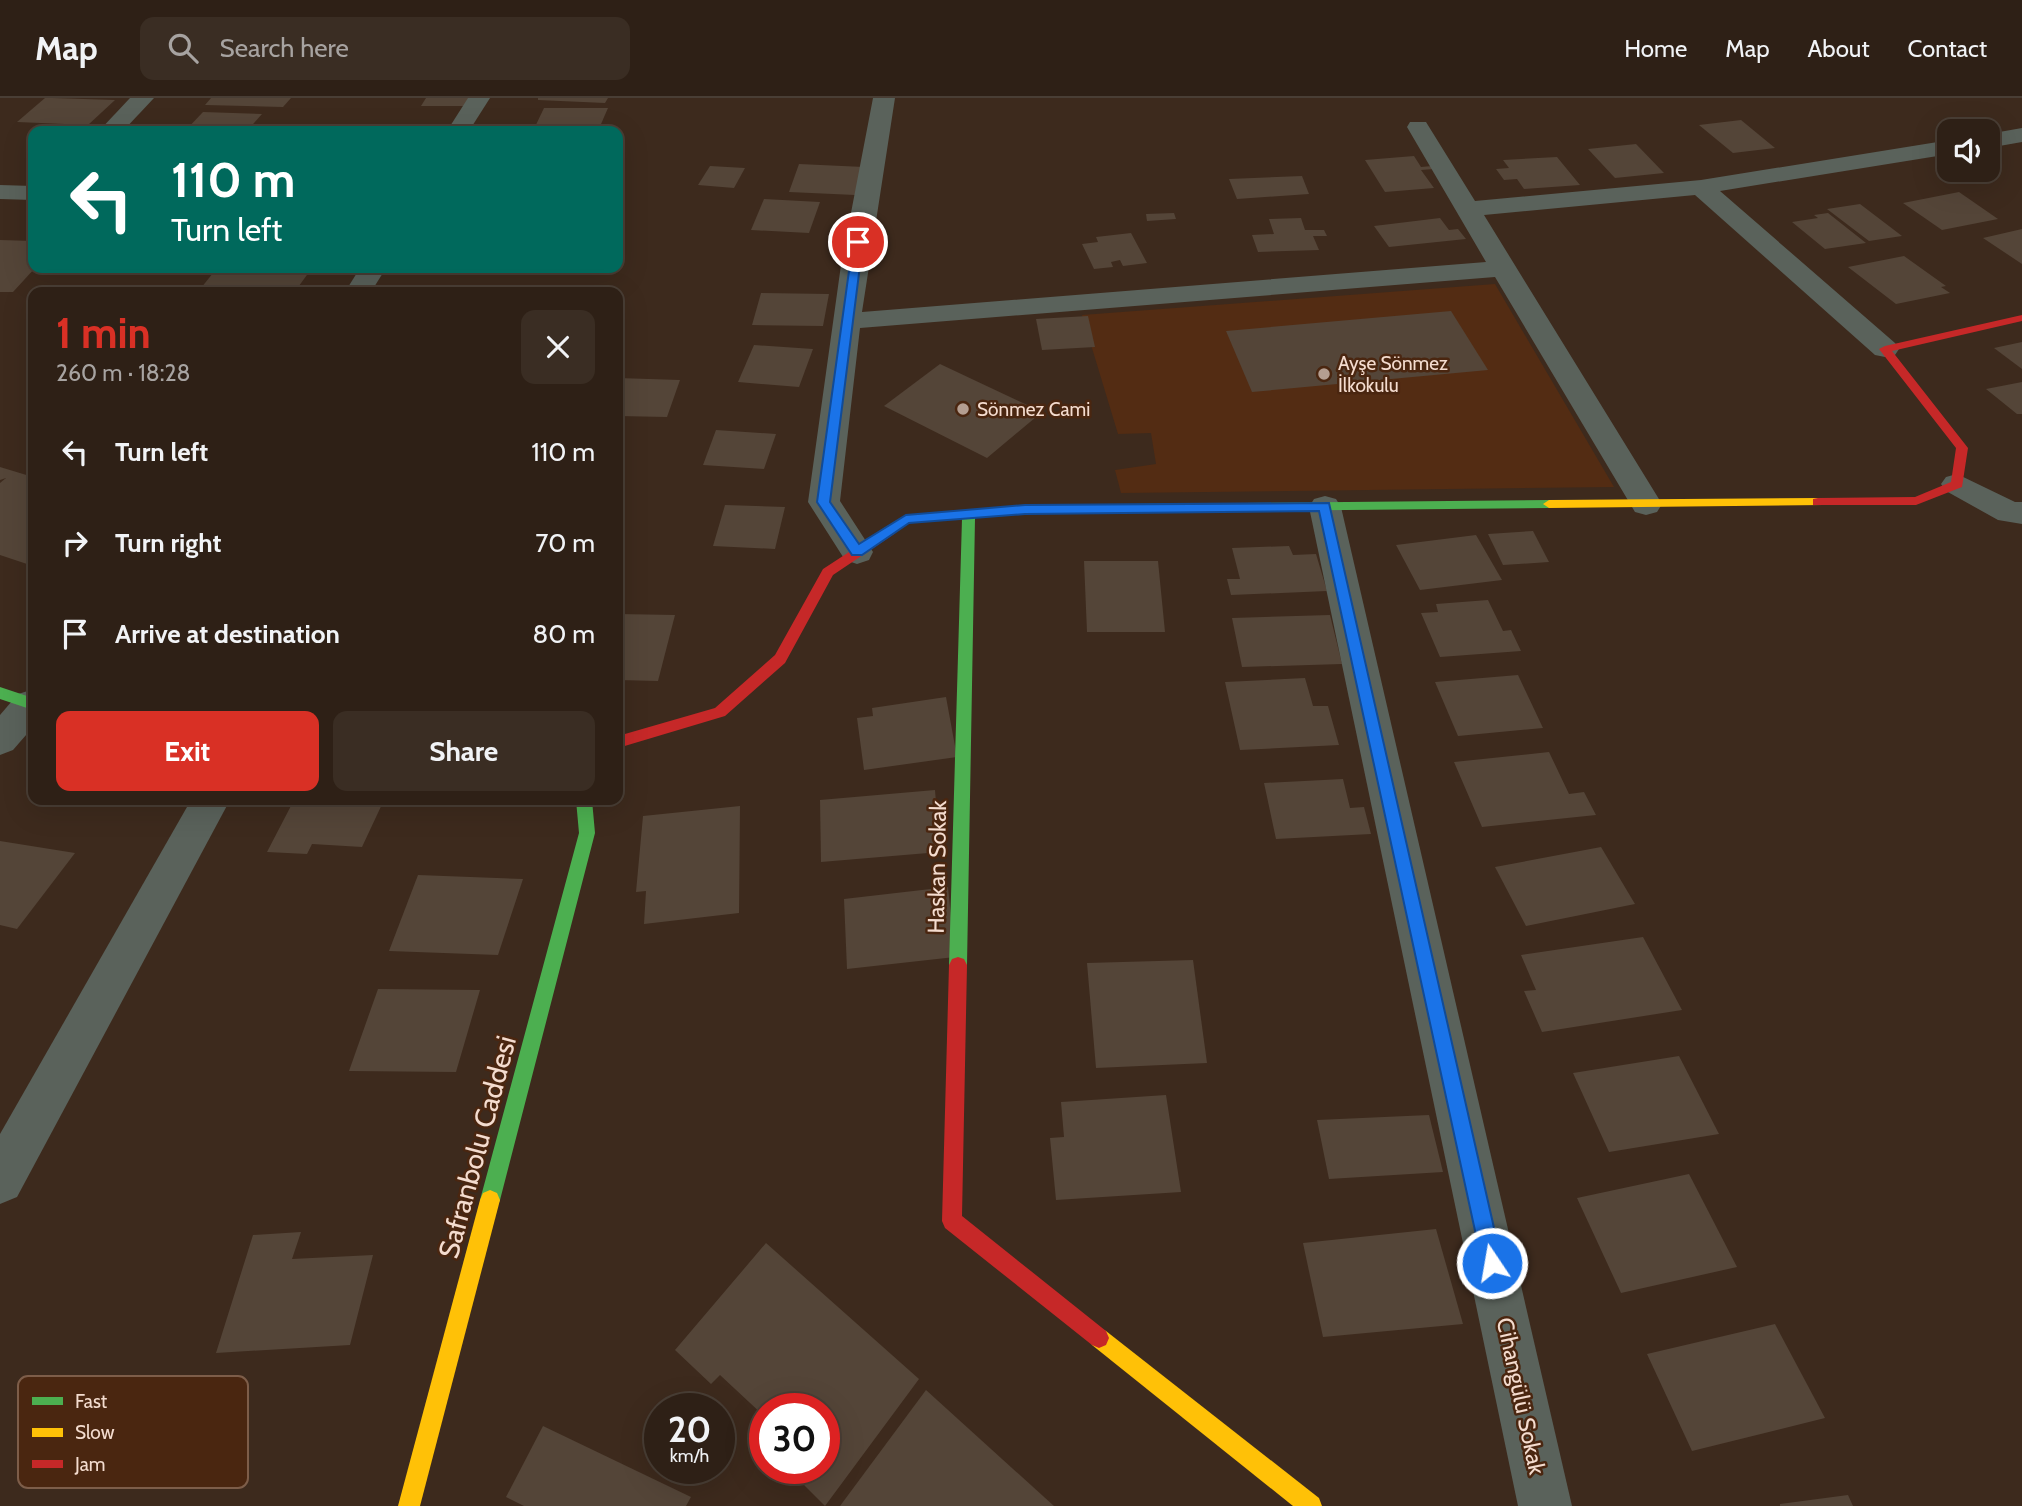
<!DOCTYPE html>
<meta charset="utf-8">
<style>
:root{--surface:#2e2016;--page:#3a2d23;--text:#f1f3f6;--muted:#a7a3a1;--line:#493e35;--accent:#d93025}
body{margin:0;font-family:Cabin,sans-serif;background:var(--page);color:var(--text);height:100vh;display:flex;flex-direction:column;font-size:26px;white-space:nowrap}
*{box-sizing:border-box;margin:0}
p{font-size:23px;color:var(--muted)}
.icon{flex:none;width:38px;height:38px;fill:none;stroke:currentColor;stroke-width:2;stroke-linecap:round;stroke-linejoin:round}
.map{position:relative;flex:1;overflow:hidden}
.side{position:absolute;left:28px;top:189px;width:595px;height:518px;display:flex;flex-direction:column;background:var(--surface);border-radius:14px;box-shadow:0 7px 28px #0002,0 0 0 2px var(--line)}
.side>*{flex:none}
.banner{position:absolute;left:28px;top:28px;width:595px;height:147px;border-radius:14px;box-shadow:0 7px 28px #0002,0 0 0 2px var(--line);background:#00695c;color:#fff;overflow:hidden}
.buttons{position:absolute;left:1937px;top:21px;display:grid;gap:14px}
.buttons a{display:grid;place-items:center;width:63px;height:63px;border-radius:14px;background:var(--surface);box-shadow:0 7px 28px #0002,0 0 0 2px var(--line);font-size:35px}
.speed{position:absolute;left:644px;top:1295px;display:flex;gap:14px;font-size:35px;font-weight:700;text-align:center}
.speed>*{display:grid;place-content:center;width:91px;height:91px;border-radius:50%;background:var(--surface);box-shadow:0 7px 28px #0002,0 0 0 2px var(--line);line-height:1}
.speed small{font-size:18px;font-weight:400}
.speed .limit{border:10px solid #d22;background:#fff;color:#111}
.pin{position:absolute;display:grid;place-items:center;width:60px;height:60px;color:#fff;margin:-30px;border:4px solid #fff;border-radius:50%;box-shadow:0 2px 7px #0007}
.me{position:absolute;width:77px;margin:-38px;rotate:348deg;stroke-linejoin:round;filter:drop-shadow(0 0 5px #0008)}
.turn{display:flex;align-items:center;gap:24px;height:147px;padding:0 28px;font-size:32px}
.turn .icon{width:91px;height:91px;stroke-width:2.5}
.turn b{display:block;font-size:49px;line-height:60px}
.round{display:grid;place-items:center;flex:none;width:74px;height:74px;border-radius:14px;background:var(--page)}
.headline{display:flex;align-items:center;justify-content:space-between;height:119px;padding:0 28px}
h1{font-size:42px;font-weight:700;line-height:52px;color:var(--accent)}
.button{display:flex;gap:14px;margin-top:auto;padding:14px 28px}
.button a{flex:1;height:80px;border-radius:14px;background:var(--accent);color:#fff;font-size:28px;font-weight:700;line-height:80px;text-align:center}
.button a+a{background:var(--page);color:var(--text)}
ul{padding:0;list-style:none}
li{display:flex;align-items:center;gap:21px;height:91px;padding:0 28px}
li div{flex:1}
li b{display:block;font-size:26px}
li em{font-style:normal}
header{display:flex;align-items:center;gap:42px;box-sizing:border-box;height:98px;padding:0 35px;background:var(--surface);border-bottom:2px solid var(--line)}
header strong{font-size:33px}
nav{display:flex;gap:38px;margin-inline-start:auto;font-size:24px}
.search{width:490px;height:63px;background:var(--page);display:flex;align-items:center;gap:18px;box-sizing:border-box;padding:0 24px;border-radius:14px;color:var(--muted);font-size:26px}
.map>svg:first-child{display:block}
.built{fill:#532c13}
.building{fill:#544538}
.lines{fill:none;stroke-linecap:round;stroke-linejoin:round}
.street{fill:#5a625b;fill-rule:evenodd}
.fast{fill:#4caf50;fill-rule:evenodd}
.slow{fill:#ffc107;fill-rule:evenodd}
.jam{fill:#c62828;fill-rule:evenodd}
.route{fill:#1a73e8;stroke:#114b97;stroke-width:2}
.poi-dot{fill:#b49e91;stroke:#4a2610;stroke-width:2.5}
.labels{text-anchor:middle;stroke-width:5;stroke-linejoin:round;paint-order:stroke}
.far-poi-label{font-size:19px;fill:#f4dccf;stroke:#4a2610;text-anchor:start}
.street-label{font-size:23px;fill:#f4dccf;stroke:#4a2610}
.near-street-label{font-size:28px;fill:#f4dccf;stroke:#4a2610}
.key{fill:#4a2610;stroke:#7d5d49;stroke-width:2}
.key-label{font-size:19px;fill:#f4dccf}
</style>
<header>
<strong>Map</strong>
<div class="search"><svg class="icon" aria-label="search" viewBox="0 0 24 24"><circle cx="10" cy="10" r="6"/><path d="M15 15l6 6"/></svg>Search here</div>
<nav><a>Home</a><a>Map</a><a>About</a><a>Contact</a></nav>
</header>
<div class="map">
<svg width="2022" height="1408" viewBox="0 0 2022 1408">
<rect width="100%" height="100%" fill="#3d2a1d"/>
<!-- built -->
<path class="built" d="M1495 186 1614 389 1121 395 1115 372 1156 366 1151 335 1118 336 1082 217Z"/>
<!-- building -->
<g class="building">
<path d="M45 0H53L115 2 88 27 17 24Z"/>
<path d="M211 0H291L283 9 205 7Z"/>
<path d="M426 0H474L469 8H421Z"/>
<path d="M538 0H608L605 5 538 2Z"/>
<path d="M544 10H608L598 33H533Z"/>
<path d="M203 14 262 16 247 33H185Z"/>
<path d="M1741 22 1775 50 1733 55 1699 27Z"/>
<path d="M1636 46 1664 75 1615 80 1588 51Z"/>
<path d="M1414 58 1421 69 1432 68 1434 71 1421 72 1434 90 1385 94 1365 62Z"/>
<path d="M1557 59 1580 87 1524 91 1517 81 1504 82 1496 71 1509 70 1503 62Z"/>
<path d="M799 66 864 69 855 97 789 94Z"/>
<path d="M710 68 745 70 734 90 698 87Z"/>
<path d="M1302 78 1309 96 1237 101 1229 81Z"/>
<path d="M1959 94 1998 121 1942 132 1903 105Z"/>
<path d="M764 101 820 104 809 135 751 132Z"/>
<path d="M1860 106 1902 138 1869 143 1827 111Z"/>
<path d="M1174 115 1176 121 1147 123 1146 116Z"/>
<path d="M1828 115 1866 145 1825 151 1792 124 1818 120 1814 117Z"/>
<path d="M1301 120 1305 132H1324L1327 138H1313L1319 152 1258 154 1252 137 1274 136 1269 121Z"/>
<path d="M1440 120 1449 132 1458 131 1466 141 1389 149 1374 128Z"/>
<path d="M2022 131V166L1983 140Z"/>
<path d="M1131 135 1147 165 1123 168 1120 162 1111 164 1113 169 1094 171 1082 146 1098 144 1096 139Z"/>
<path d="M0 142 33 143V170H35L13 194H0Z"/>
<path d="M1904 158 1946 188 1941 189 1950 195 1896 206 1848 169Z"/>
<path d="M217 170H312L296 192 210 194 213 190H201Z"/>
<path d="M761 195 829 196 823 228 752 227Z"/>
<path d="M1451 213 1488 272 1252 294 1226 233Z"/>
<path d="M1088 218 1095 249 1042 252 1036 221Z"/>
<path d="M2022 244V271L1994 250Z"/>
<path d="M754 247 813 251 799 289 738 284Z"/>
<path d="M940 266 1042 314 987 360 884 308Z"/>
<path d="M618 280 680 282 667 319 618 318Z"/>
<path d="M2022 284V316H2017L1986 291Z"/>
<path d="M716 332 776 336 764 371 703 367Z"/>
<path d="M0 369 33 379V468L0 457V385L6 380 0 382Z"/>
<path d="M725 407 785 409 775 451 713 448Z"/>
<path d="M1533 433 1549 464 1503 467 1488 436Z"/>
<path d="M1476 437 1502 482 1420 492 1396 447Z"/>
<path d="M1289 448 1293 457 1316 456 1327 493 1231 497 1227 481H1240L1232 450Z"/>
<path d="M1084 463H1158L1165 534H1087Z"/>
<path d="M1488 502 1503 533 1511 532 1521 553 1440 559 1421 515 1438 514 1436 506Z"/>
<path d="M618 516 675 517 658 583 618 582Z"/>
<path d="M1330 517 1342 566 1242 569 1232 520Z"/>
<path d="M1518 577 1543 630 1458 638 1435 584Z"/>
<path d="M1305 580 1313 608H1328L1339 647 1240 652 1225 584Z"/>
<path d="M946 599 957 659 864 672 857 620 873 618 872 610Z"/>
<path d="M1549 654 1569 696 1584 694 1596 717 1482 729 1454 664Z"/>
<path d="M1343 681 1350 710 1364 709 1371 736 1276 741 1264 685Z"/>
<path d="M935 692 940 754 821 764 820 702Z"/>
<path d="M294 702H384L362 749 312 746 307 756 267 754Z"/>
<path d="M740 708 739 815 644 826 646 793 636 794 643 718Z"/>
<path d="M0 743 75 755 17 831 0 827Z"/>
<path d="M1601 749 1635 806 1526 828 1495 769Z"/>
<path d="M418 777 523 781 498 857 389 853Z"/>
<path d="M948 789 955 859 847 871 844 801Z"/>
<path d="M1643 839 1682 912 1542 934 1524 893 1536 892 1521 857Z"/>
<path d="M1193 862 1207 965 1096 970 1087 865Z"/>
<path d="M378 891 480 892 456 974 349 973Z"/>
<path d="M1679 958 1719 1036 1609 1054 1573 975Z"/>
<path d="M1166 997 1181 1094 1056 1102 1050 1040 1064 1039 1061 1004Z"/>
<path d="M1429 1017 1443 1074 1329 1081 1317 1022Z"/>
<path d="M1689 1076 1737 1169 1621 1195 1577 1100Z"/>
<path d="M1436 1131 1463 1226 1323 1239 1303 1145Z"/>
<path d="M301 1134 292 1161 373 1157 350 1247 216 1255 253 1137Z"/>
<path d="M766 1145 919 1281 825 1408 787 1370H824V1311H765V1319L720 1277 711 1286 675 1252Z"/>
<path d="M1775 1226 1825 1320 1692 1353 1647 1256Z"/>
<path d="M926 1292 1054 1408H840Z"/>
<path d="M543 1328 691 1399 686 1408H524L506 1399Z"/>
<path d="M1848 1397 1853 1408H1780V1406Z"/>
</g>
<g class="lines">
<!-- street -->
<g class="street">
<path d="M130 0H154L123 33H99Z"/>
<path d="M468 0H490L469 33H447Z"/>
<path d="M873 0H895L862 214 1486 164 1407 29 1410 24H1426L1475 103 1701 82 1950 42V56L1720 93 1895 245 1899 251 1895 257 1885 259 1875 257 1695 97 1484 117 1662 406 1657 414 1646 417 1635 414 1495 179 860 230 840 403 873 454 869 462 857 466 845 462 808 404 841 167Z"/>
<path d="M2022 30V44L1988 50V36Z"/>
<path d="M0 87 33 88V102L0 101Z"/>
<path d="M360 170H386L371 194H345Z"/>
<path d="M1957 376 2015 404H2022V426L1998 422 1946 393 1941 386 1946 379Z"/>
<path d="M1325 398 1336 401 1341 409 1572 1408H1518L1309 409 1314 401Z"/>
<path d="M31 592 33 593V629L13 652 0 657V617L18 596Z"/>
<path d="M191 702H230L17 1099 0 1106V1036Z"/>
</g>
<!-- fast -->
<g class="fast">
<path d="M1549 402 1555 406 1549 410 1025 415 975 420 967 867 964 873 958 875 952 873 949 867 962 421 909 425 889 438 882 433 884 430 906 417 1025 407Z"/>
<path d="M0 589 33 600V612L0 601Z"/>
<path d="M576 702H592L595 735 500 1102 497 1109 490 1112 483 1109 480 1102 579 735Z"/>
</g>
<!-- slow -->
<g class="slow">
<path d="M1818 400 1823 401V407L1549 410 1543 406 1549 402Z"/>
<path d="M490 1092 497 1095 500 1102 420 1408H398L480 1102 483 1095Z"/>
<path d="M1099 1230 1106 1233 1319 1400 1322 1408H1293L1092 1247 1089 1240 1092 1233Z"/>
</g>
<!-- jam -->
<g class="jam">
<path d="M2022 217V223L1892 253 1968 350 1962 389 1916 407H1813V401L1818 400 1915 399 1951 384 1956 350 1879 251 1885 248Z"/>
<path d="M889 428 896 433 894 436 833 477 785 565 725 618 618 650V638L715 610 775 557 823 471Z"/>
<path d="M958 859 964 861 967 867 962 1118 1106 1233 1109 1240 1106 1247 1099 1250 1092 1247 945 1130 942 1123 949 867 952 861Z"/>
</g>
</g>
<!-- route -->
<path class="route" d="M858 140 863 144 830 404 859 446 906 417 1025 407 1329 405 1502 1165 1499 1172 1492 1175 1485 1172 1482 1165 1319 413 1025 416 909 425 862 457H852L817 404 853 144Z"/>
<!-- markers -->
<g class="poi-dot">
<circle cx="1324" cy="276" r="7"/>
<circle cx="963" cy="311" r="7"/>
</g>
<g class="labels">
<!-- far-poi labels -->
<g class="far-poi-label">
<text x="1338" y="272">Ayşe Sönmez<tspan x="1338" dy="22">İlkokulu</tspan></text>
<text x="977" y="318">Sönmez Cami</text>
</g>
<!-- street labels -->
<g class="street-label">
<text transform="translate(937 769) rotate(-89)" y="8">Haskan Sokak</text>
<text transform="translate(1521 1298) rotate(78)" y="8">Cihangülü Sokak</text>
</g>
<!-- near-street labels -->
<g class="near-street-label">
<text transform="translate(477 1049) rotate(-75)" y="10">Safranbolu Caddesi</text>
</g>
</g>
<!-- legend -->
<rect x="18" y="1278" width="230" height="112" rx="10" class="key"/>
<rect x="32" y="1299" width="31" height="8" fill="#4caf50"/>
<rect x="32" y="1330" width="31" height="9" fill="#ffc107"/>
<rect x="32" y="1362" width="31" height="8" fill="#c62828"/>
<g class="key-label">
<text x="75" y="1310">Fast</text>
<text x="75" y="1341">Slow</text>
<text x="75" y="1373">Jam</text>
</g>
</svg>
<div class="buttons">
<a><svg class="icon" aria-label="sound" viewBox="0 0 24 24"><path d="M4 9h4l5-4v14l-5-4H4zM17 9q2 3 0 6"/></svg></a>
</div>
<div class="speed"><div>20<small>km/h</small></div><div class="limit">30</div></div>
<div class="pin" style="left:858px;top:144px;background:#d93025"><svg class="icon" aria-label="arrive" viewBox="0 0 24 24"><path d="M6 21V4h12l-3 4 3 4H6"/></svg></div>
<svg class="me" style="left:1492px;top:1165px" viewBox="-20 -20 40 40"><circle r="17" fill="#1a73e8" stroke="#fff" stroke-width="3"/><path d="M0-11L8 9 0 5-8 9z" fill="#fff"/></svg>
<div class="banner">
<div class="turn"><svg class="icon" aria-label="left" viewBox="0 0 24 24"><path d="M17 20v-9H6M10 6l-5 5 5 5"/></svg><div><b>110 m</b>Turn left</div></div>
</div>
<section class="side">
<div class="headline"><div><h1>1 min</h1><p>260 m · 18:28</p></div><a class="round"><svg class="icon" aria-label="close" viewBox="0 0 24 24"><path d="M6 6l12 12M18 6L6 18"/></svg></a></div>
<ul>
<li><svg class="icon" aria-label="left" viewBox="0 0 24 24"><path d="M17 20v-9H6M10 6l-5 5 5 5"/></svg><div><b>Turn left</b></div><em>110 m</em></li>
<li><svg class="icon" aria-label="right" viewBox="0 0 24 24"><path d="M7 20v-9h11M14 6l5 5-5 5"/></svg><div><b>Turn right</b></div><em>70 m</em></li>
<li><svg class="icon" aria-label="arrive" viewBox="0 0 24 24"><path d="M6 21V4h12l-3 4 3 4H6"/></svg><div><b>Arrive at destination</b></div><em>80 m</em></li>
</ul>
<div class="button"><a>Exit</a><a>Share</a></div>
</section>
</div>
